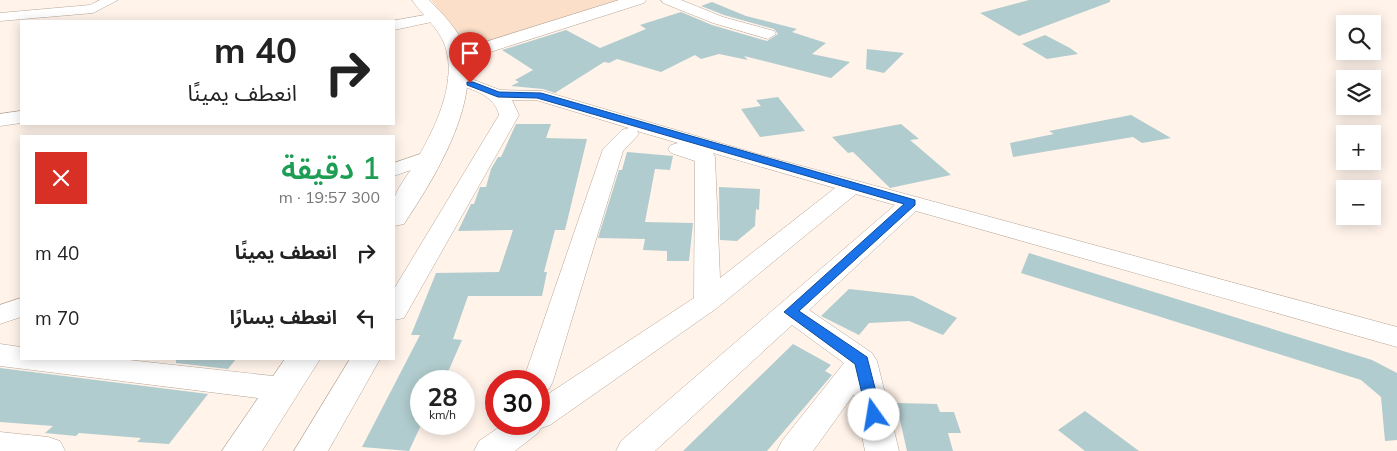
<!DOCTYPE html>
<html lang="ar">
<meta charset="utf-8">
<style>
:root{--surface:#fff;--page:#f2f2f2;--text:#222;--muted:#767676}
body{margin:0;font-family:Mulish,"Noto Sans Arabic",sans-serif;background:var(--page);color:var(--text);direction:rtl;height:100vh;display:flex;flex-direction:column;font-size:19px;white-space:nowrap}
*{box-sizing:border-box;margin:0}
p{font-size:16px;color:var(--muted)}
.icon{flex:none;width:28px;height:28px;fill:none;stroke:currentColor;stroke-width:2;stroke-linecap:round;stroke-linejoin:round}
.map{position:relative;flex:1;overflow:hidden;direction:ltr}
.drawer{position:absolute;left:20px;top:135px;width:375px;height:225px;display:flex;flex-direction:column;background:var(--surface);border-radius:0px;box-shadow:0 2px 12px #0003;direction:rtl}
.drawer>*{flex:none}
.hud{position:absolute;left:20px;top:20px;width:375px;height:105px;border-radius:0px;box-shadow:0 2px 12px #0003;direction:rtl;background:#fff;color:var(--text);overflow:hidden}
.fabs{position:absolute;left:1336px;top:15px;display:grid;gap:10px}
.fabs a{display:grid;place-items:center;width:45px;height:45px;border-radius:0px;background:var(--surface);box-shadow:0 2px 12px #0003;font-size:25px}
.speed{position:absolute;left:410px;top:370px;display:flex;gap:10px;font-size:25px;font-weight:700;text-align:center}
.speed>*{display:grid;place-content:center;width:65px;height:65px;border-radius:50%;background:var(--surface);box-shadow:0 2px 12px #0003;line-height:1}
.speed small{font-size:12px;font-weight:400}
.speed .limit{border:8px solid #d22;background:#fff;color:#111}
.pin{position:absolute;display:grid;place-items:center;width:42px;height:42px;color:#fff;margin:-51px -21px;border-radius:50% 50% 50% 0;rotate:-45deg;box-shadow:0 0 5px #0007}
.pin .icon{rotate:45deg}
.me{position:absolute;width:55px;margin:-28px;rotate:347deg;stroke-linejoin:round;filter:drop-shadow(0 0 4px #0008)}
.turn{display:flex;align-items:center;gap:18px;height:105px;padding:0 15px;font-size:22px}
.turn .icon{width:65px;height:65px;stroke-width:2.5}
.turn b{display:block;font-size:35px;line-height:42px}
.round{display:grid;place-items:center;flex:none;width:52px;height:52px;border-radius:0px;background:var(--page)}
.overview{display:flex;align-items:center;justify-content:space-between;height:85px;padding:0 15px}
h1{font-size:30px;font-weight:600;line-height:38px;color:#1e9e55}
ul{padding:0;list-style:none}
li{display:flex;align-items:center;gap:15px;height:65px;padding:0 15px}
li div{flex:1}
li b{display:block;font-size:19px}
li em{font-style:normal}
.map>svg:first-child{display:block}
.green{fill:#fbdfc8}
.building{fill:#b1ccce}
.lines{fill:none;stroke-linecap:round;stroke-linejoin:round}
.street-casing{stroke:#b7a697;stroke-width:1}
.primary-casing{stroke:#b7a697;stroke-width:1}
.street{fill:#fff;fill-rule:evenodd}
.primary{fill:#fff;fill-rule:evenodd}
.route{fill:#1a73e8;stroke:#114b97}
</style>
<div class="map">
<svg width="1397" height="451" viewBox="0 0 1397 451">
<rect width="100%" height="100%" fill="#fff3ea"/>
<!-- green -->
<path class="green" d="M431 0H622L469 49Z"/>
<!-- building -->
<g class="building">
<path d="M1029 0H1110V2L1019 36 980 13Z"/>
<path d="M712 2 746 16 797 29 792 32 826 43 812 54 850 62 831 78 744 56 748 60 719 54 701 59 695 55 661 72 617 59 609 63 604 62 555 93 543 89 511 86 519 82 515 80 533 70 502 50 566 30 600 48 646 29 640 25 681 12 712 25 767 41 778 34 774 29 724 15 701 6Z"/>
<path d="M1045 35 1070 48 1078 54 1047 59 1022 44Z"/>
<path d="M867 49 904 53 884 73 866 69Z"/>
<path d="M778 97 805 131 760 137 741 109 761 106 756 100Z"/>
<path d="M1131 115 1171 138 1142 143 1133 137 1013 157 1010 143 1054 134 1049 131Z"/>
<path d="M516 124H551L546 138 587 139 565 230H555L544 272H547L542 296H468L453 339 462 340 444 381H421V425L409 451 362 447 420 335H411L436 273 499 272 513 230 458 231 471 204H474L480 187H486L491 169 498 157H501Z"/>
<path d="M901 124 919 139 910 140 951 175 890 188 853 152 848 153 832 137Z"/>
<path d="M627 152 673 156 670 170 655 169 645 222 693 223 689 261H667V251L643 250 645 239 598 238 619 170H622Z"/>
<path d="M719 187 760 189 759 210 756 209 755 226 737 241 720 240Z"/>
<path d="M1029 253 1372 360 1397 373V440L1385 441 1381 397 1361 380 1021 273Z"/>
<path d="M849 289 913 296 957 318 943 335 909 321 869 323 859 335 821 316Z"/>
<path d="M793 344 831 365 825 371 832 375 767 451H683Z"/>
<path d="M176 359H236L228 369 176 363Z"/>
<path d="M0 368 208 394 169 444 137 442 141 438 79 433 76 436 45 433 53 426 0 422Z"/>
<path d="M896 403 937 404 940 412H954L961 433H948L953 451H907Z"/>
<path d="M1085 411 1139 451H1085L1058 430Z"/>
</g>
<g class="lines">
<defs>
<g id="street">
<path d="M100 0H118L93 13 0 21V13L90 5Z"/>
<path d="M619 0H646L644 3 462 61H450L448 57 450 53Z"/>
<path d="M661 0H681L723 17 774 31 776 34 768 39 713 23 663 3Z"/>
<path d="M436 13 441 14 443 17 441 20 394 30V21H391Z"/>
<path d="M456 73 500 90 543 91 761 155 1397 327V347L916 211 809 310 872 353 877 361 899 451H865L854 394 813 451H777L782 441 844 363 792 325 655 451H616L621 441 895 205 856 194 717 308 550 425 541 428 538 433 515 451H474L479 441 504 424H539V400L694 298 695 161 671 153 668 149 671 145 678 143 637 131 639 134 623 151 553 381 549 389 539 392V381H523L603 149 622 130 629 128 536 100H512L519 115 408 311 404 318 394 320V289L499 115C494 93 469 89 450 82L447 78 450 74ZM713 153 835 188 720 278 715 157Z"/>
<path d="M21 111V123L0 126V114Z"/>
<path d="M429 151 436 153 439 157 436 161 394 176V163Z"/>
<path d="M21 298V317L0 324V305Z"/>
<path d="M0 344 21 347V359H120L282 377 293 381 297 389 293 397 282 401 0 366Z"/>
<path d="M350 359H380L328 451H294Z"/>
<path d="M0 432 48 437 60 441 65 451H0Z"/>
</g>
<g id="primary">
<path d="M412 0H429C442 13 458 29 464 46 482 102 434 179 404 224L394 226C393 218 391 203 395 196 399 186 407 176 413 166 432 134 460 82 444 43 437 26 422 15 412 0Z"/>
<path d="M285 359H320L262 451H222Z"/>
</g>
</defs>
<!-- street casing -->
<use href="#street" class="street-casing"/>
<!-- primary casing -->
<use href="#primary" class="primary-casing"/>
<!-- street -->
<use href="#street" class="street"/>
<!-- primary -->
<use href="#primary" class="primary"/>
</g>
<!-- route -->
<path class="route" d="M467 82H473L499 92 541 93 915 200V205L799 311 867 357 882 415 879 419H869L867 415 855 364 784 312 904 204 537 98 498 97 467 85Z"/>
</svg>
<div class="fabs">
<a><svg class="icon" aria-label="search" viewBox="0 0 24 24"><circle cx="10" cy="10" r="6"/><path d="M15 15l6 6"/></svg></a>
<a><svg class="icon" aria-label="layers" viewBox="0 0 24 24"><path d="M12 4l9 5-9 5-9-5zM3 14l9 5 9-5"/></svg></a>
<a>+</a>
<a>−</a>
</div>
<div class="speed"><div>28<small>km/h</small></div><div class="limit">30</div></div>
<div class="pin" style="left:470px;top:83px;background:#d93025"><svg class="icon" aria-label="arrive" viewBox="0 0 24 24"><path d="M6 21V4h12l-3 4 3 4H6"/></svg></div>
<svg class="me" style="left:874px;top:415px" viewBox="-20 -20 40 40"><circle r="19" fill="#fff"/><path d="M0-13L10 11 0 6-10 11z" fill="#1a73e8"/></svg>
<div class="hud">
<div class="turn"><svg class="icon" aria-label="right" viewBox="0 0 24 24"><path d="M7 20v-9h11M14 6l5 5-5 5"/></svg><div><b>40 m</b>انعطف يمينًا</div></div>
</div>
<section class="drawer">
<div class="overview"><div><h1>1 دقيقة</h1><p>300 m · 19:57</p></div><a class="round" style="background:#d93025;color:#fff"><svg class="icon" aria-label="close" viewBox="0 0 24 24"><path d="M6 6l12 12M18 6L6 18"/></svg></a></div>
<ul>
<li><svg class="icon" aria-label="right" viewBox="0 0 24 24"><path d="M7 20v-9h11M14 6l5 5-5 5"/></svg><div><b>انعطف يمينًا</b></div><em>40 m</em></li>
<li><svg class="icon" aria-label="left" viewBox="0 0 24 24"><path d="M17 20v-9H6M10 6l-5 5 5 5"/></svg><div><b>انعطف يسارًا</b></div><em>70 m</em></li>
</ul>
</section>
</div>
